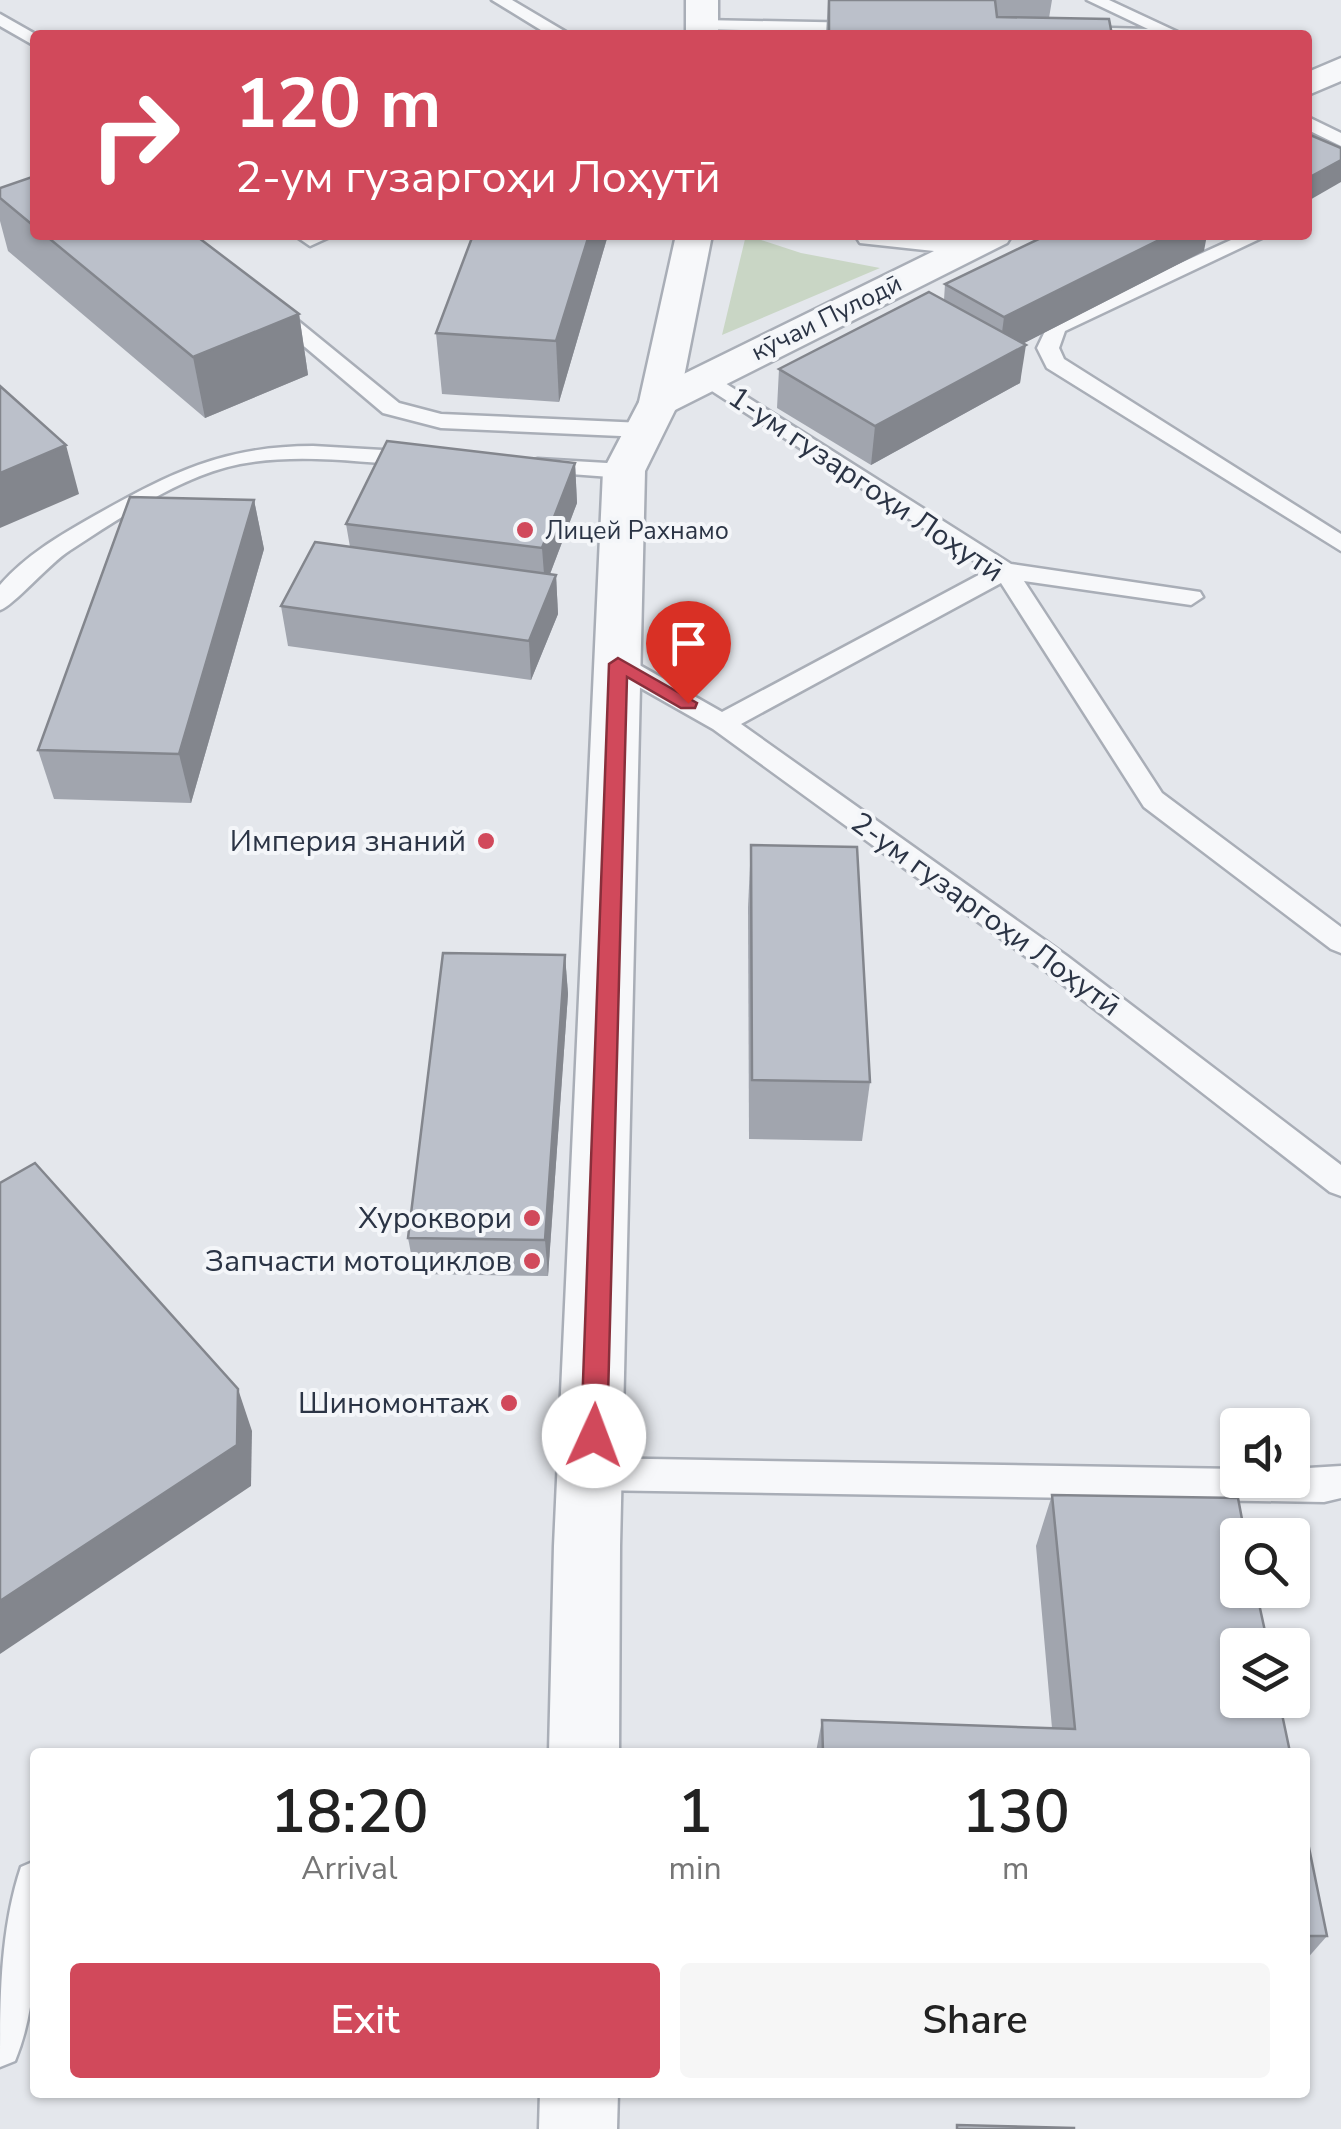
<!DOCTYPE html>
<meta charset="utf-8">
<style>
:root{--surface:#fff;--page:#f6f6f6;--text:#222;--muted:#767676;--accent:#d1495b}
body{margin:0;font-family:"Nunito Sans",sans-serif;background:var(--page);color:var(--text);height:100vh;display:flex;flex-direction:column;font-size:38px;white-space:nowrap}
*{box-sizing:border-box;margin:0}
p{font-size:32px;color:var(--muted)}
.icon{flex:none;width:55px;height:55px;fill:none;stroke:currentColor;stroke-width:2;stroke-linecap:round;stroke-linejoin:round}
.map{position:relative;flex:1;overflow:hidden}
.drawer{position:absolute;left:30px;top:1748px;width:1280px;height:350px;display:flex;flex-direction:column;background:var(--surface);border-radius:10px;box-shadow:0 2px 8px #0004}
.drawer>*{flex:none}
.banner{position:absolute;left:30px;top:30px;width:1282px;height:210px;border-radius:10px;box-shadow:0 2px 8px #0004;background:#d1495b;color:#fff;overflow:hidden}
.tools{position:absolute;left:1220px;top:1408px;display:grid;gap:20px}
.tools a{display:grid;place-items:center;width:90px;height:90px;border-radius:10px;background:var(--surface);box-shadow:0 2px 8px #0004;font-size:50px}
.pin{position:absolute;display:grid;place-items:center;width:85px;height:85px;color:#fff;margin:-102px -42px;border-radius:50% 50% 50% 0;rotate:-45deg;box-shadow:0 0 10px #0007}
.pin .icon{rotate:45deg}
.me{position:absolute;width:110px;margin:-55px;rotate:2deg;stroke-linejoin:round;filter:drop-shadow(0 0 8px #0008)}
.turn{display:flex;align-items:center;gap:35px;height:210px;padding:0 40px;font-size:45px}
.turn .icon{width:130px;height:130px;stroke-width:2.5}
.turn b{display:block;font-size:70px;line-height:85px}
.eta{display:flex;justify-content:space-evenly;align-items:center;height:170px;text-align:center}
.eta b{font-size:60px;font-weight:600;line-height:70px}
.action{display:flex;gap:20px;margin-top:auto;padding:20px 40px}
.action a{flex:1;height:115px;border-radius:10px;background:var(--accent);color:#fff;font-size:40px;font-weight:600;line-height:115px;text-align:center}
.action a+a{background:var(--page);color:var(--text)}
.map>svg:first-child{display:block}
.green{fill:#c9d6c5}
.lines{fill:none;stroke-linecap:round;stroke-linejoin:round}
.service-casing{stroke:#a9aeb7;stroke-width:5}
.minor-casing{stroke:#a9aeb7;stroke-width:5}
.tertiary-casing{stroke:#a9aeb7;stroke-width:5}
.service{fill:#f7f8fa;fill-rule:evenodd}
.minor{fill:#f7f8fa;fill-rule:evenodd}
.tertiary{fill:#f7f8fa;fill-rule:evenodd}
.wall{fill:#a1a5ae}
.shaded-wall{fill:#83868d}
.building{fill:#bbc0ca;stroke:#83868d;stroke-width:2.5}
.route{fill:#d1495b;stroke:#882f3b;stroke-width:2.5}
.poi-dot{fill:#d1495b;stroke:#f4f6f9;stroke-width:4}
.labels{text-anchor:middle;stroke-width:8;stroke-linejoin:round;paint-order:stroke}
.far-street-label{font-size:25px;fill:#2b3445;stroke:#f4f6f9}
.far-poi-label{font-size:25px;fill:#2b3445;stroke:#f4f6f9;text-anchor:start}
.street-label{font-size:30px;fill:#2b3445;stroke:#f4f6f9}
.poi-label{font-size:30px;fill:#2b3445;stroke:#f4f6f9;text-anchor:end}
</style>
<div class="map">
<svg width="1341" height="2129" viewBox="0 0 1341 2129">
<rect width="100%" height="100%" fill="#e4e7ec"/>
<!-- green -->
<path class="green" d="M746 235 801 253 880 268 722 335Z"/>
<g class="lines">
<defs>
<g id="service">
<path d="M492 0H512L571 35H549Z"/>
<path d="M1087 0H1109L1184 35H1066L1067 28 1073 27 1148 29Z"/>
<path d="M0 14 37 35 35 46 0 26Z"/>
<path d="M702 20 867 23 876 28 867 33 696 29V21Z"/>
<path d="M1308 117 1341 133V146L1308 130Z"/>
<path d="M294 235H334L310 246Z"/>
<path d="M1242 235H1268L1065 331 1059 348 1064 359 1341 534V551L1047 368 1037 348 1049 323Z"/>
<path d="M273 304 280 306 399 403 441 414 643 423 654 430 643 437 441 428 383 413 266 314 263 310Z"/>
<path d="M706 371 1011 564 1200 592 1203 597 1191 605 1024 581 1162 793 1341 927V953L1331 949 1144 807 1001 583 741 724 1067 956 1341 1165V1196L1330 1192 1047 972 713 729 609 670 605 664 609 658H627L722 712 988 570 698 382 695 377 698 372Z"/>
<path d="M313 446 417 452 428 459 417 466C359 462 298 453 240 464 180 476 120 518 69 551 51 562 12 607 0 610V585C26 555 59 536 94 516 170 473 224 446 313 446Z"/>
<path d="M538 459 624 464 635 471 624 478 530 471 527 466 530 461Z"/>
<path d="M593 1458 1238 1469V1480H1292V1469L1341 1466V1498L1324 1502 593 1490 581 1485 575 1474 581 1463Z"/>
<path d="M35 1861C35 1928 41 1998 15 2061L0 2067C0 2000 0 1930 21 1867Z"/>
</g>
<g id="minor">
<path d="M1341 58V81L1308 95V72Z"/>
<path d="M855 235H1012L1007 243 673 411 659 414 645 411 639 402 645 393 934 251 860 243Z"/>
</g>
<g id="tertiary">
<rect x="686" y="0" width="32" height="35"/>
<path d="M676 235H712L679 402 645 471 620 1546 619 1752H549L554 1546 603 471 639 402Z"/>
<path d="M540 2092H618L617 2129H539Z"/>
</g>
</defs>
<!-- service casing -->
<use href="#service" class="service-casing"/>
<!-- minor casing -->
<use href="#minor" class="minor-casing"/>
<!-- tertiary casing -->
<use href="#tertiary" class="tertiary-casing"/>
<!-- service -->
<use href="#service" class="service"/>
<!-- minor -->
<use href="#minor" class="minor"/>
<!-- tertiary -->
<use href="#tertiary" class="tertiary"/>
</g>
<!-- wall -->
<g class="wall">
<path d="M828 0H1052L1049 18 1112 35H826Z"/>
<path d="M35 176V235H195L299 314 308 375 205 418 8 251 0 221V188Z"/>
<path d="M473 235H608L559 402 442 394 436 333Z"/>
<path d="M1204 251 1024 343 1020 383 871 465 777 408 779 369 944 300 945 284Z"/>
<path d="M575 463 577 503 550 574 556 575 558 614 531 680 288 646 281 606 350 547 346 524Z"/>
<path d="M254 500 264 549 191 803 54 799 38 750Z"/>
<path d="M751 845 870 1082 862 1141 749 1139 748 907Z"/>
<path d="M565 955 568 994 548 1276 415 1274 408 1238Z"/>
<path d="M1052 1495 1290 1752H816L822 1720 1052 1728 1036 1546Z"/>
<path d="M1305 1828 1327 1936 1305 1961Z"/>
</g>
<!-- shaded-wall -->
<g class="shaded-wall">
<path d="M1341 160V182L1308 201V178Z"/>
<path d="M589 235H608L559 402 556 341Z"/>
<path d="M1169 235H1207L1204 251 999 356 1004 317Z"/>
<path d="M299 314 308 375 205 418 193 357Z"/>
<path d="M1026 345 1020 383 871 465 875 426Z"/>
<path d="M66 445 79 494 0 528V473Z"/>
<path d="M575 463 577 503 545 587 542 548Z"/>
<path d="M254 500 264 549 191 803 179 754Z"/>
<path d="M556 575 558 614 531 680 529 641Z"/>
<path d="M565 955 568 994 548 1276 545 1240Z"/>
<path d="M238 1389 252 1431 251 1486 0 1654V1601Z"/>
</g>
<!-- building -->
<g class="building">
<path d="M829 0H995L997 17 1109 19 1112 35H829Z"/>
<path d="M1308 134 1341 148V160L1308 178Z"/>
<path d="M35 176V227L0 198V188Z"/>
<path d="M45 235H195L299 314 193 357Z"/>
<path d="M473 235H589L556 341 436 333Z"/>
<path d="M1047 235H1169L1004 317 945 284Z"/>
<path d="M929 292 1026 345 875 426 779 369Z"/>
<path d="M0 386 66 445 0 473Z"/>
<path d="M387 441 575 463 542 548 346 524Z"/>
<path d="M130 497 254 500 179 754 38 750Z"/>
<path d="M315 542 556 575 529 641 281 606Z"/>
<path d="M751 845 857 847 870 1082 752 1080Z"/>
<path d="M443 953 565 955 545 1240 408 1238Z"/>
<path d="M35 1163 238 1389 237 1445 0 1601V1183Z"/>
<path d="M1052 1495 1238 1498 1245 1535H1238V1590H1256L1268 1645H1238V1700H1279L1290 1752H823L822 1720 1075 1729Z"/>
<path d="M1305 1828 1327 1936H1305Z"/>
<path d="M957 2125 1074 2128V2129H957Z"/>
</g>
<!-- route -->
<path class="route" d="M618 658 697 703 695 708H681L627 677 607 1436 603 1444 594 1447 584 1444 581 1436 609 664Z"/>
<!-- markers -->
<g class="poi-dot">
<circle cx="525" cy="530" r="10"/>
<circle cx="486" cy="841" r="10"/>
<circle cx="532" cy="1218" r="10"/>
<circle cx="532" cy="1261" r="10"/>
<circle cx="509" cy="1403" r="10"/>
</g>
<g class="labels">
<!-- far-street labels -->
<g class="far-street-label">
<text transform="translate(826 317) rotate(-26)" y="9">кӯчаи Пулодӣ</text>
</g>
<!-- far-poi labels -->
<g class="far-poi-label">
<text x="545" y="539">Лицей Рахнамо</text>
</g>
<!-- street labels -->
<g class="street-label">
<text transform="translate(866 484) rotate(34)" y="10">1-ум гузаргоҳи Лоҳутӣ</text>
<text transform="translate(986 914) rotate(36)" y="10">2-ум гузаргоҳи Лоҳутӣ</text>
</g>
<!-- poi labels -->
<g class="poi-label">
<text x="466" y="851">Империя знаний</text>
<text x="512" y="1228">Хуроквори</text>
<text x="512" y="1271">Запчасти мотоциклов</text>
<text x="489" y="1413">Шиномонтаж</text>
</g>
</g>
</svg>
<div class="tools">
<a><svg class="icon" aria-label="sound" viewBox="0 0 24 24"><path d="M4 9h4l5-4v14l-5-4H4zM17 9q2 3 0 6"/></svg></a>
<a><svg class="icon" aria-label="search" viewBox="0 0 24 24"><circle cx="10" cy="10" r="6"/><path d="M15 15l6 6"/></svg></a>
<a><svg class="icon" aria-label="layers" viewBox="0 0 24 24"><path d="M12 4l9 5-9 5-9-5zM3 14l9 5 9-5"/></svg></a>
</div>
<div class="pin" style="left:688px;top:703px;background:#d93025"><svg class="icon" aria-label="arrive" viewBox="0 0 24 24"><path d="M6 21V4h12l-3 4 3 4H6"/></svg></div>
<svg class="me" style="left:594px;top:1436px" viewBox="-20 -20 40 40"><circle r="19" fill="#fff"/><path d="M0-13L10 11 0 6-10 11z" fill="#d1495b"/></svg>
<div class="banner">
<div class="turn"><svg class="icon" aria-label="right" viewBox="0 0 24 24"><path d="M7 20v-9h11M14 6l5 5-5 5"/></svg><div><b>120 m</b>2-ум гузаргоҳи Лоҳутӣ</div></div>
</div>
<section class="drawer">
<div class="eta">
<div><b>18:20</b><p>Arrival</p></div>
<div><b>1</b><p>min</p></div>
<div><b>130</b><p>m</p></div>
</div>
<div class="action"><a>Exit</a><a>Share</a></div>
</section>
</div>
